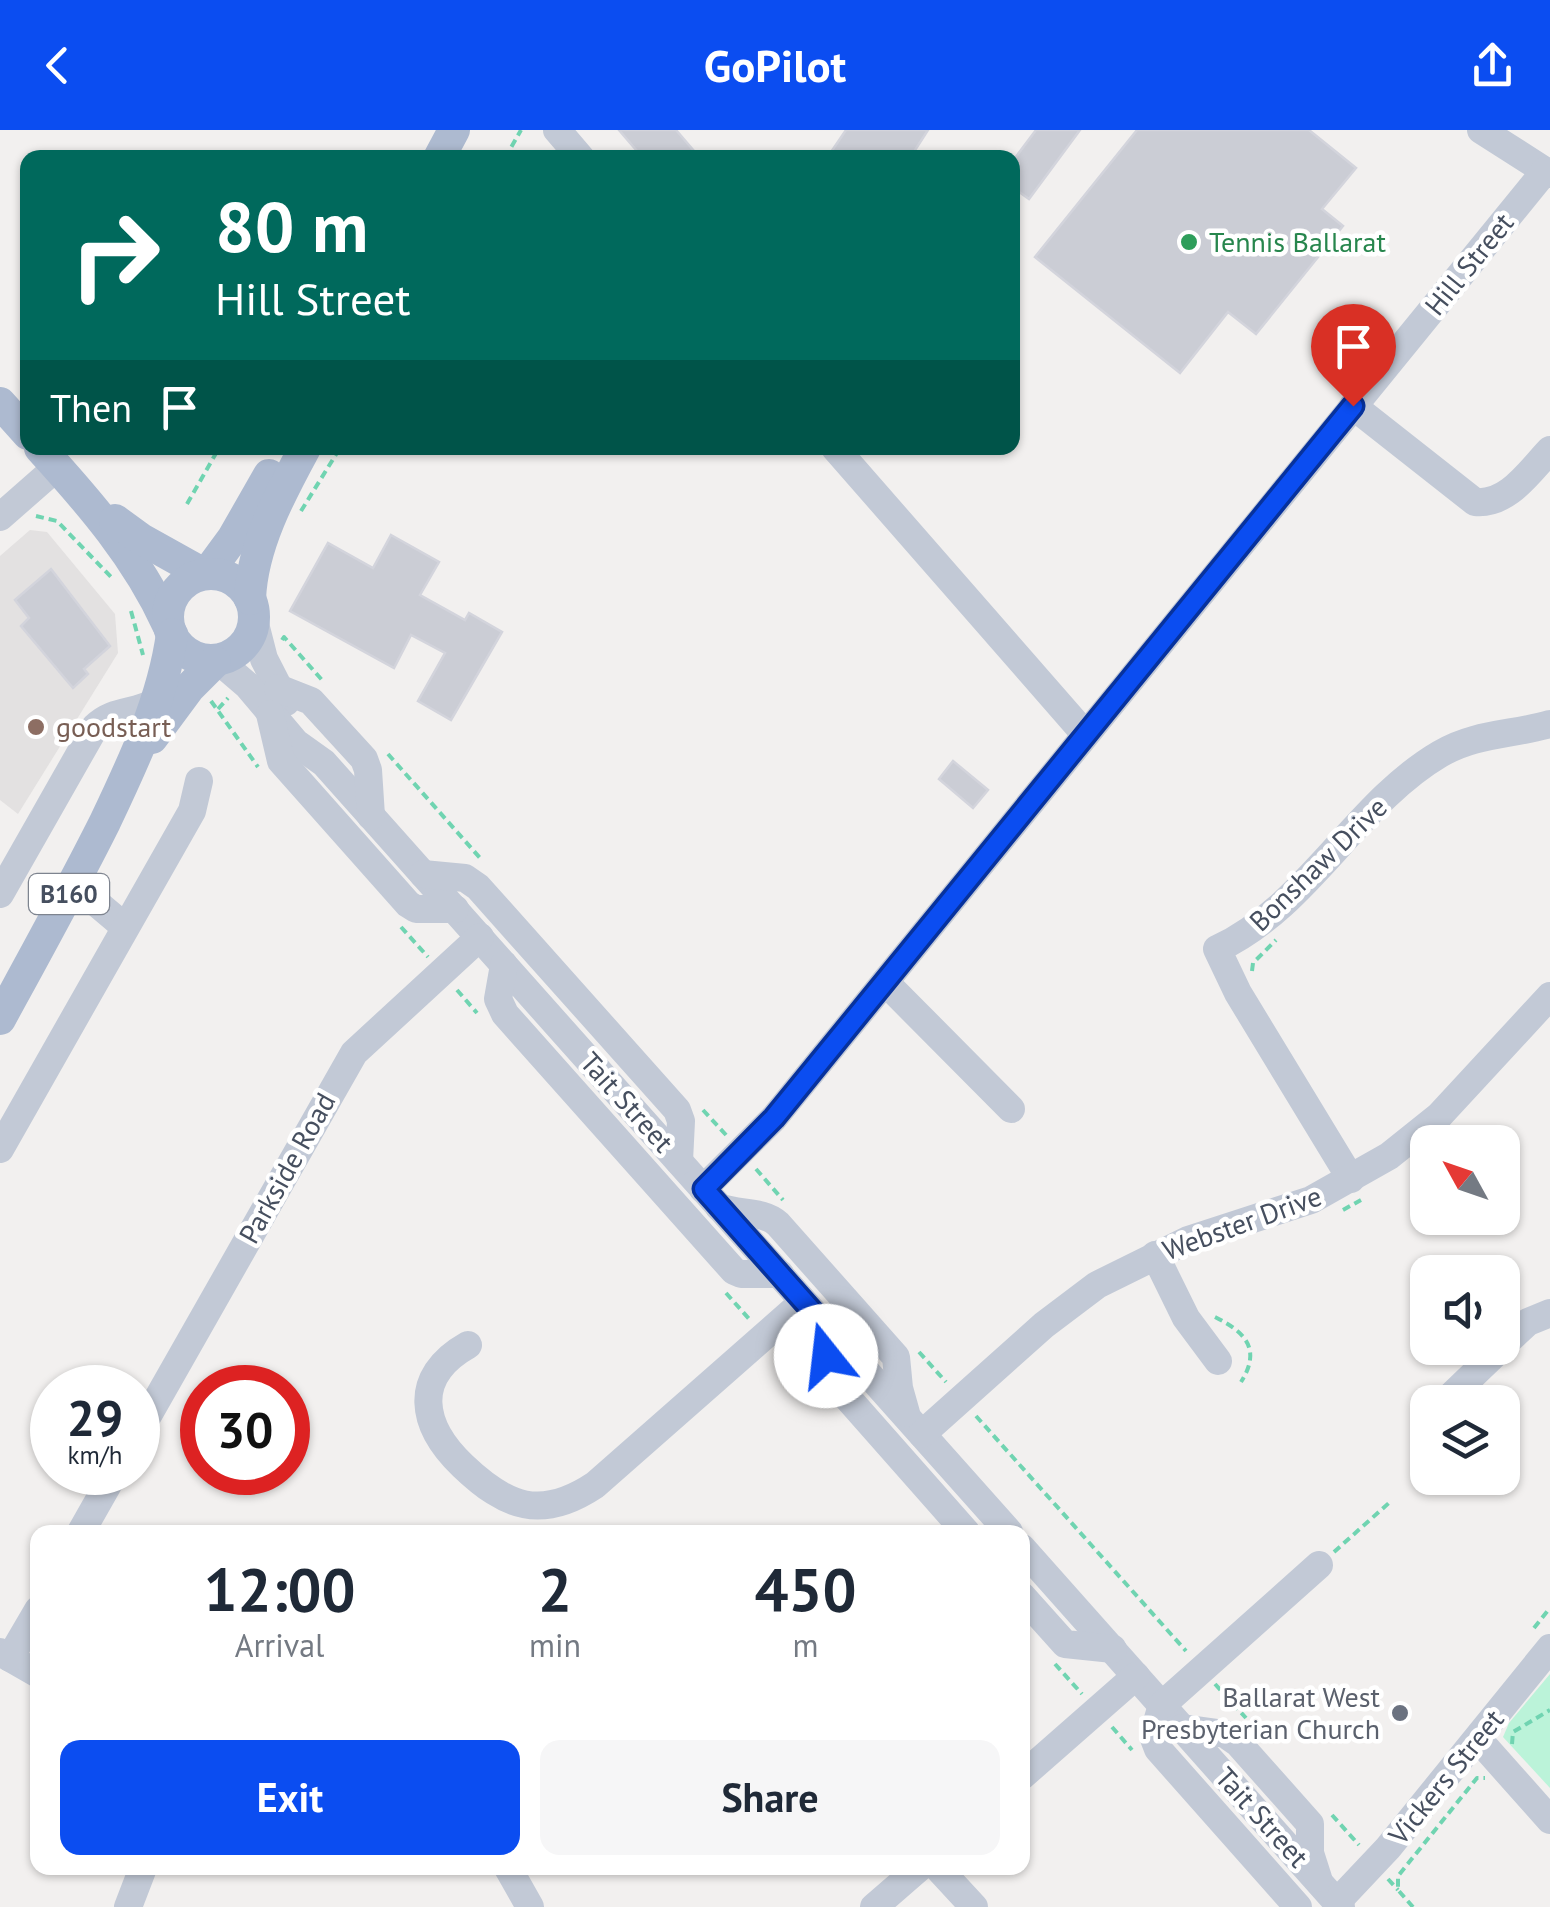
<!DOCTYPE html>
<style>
:root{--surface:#fff;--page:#f6f6f7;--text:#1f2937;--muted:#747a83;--accent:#0b4df1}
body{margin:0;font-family:"PT Sans",sans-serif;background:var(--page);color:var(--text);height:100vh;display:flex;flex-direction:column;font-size:38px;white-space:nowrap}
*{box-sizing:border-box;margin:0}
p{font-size:32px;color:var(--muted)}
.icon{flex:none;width:55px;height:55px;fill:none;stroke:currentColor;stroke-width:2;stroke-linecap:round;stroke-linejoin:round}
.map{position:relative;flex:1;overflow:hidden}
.details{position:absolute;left:30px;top:1395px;width:1000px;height:350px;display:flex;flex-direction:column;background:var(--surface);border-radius:20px;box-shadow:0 2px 8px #0004}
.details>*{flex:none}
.banner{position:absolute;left:20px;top:20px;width:1000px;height:305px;border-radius:20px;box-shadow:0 2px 8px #0004;background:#00695c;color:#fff;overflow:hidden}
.needle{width:65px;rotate:310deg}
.controls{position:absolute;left:1410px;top:995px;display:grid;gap:20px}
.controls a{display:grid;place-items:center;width:110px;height:110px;border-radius:20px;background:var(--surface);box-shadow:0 2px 8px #0004;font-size:50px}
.speed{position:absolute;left:30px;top:1235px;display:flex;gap:20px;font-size:50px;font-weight:700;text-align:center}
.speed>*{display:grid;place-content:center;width:130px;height:130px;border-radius:50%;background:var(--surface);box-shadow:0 2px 8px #0004;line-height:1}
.speed small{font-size:25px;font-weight:400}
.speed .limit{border:15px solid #d22;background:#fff;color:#111}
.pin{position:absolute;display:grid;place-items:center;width:85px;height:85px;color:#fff;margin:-102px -42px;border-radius:50% 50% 50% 0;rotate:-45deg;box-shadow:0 0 10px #0007}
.pin .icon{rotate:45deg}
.me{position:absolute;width:110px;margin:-55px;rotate:344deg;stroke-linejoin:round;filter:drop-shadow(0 0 8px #0008)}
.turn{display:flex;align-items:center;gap:35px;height:210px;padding:0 30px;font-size:45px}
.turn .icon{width:130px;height:130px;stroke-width:2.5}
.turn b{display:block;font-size:70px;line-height:85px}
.then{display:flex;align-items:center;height:95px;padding:0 30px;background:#0003;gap:20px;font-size:38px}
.eta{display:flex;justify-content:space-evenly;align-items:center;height:170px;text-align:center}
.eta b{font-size:60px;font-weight:700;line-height:70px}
.action{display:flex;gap:20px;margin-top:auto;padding:20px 30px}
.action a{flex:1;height:115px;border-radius:20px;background:var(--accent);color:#fff;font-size:40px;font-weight:700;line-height:115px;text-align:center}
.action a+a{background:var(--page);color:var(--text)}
header{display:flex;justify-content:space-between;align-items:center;height:130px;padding:0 30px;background:var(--accent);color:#fff;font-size:45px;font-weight:700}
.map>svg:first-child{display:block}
.education{fill:#e3e1e1}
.green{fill:#bbf3d9}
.building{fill:#cbcdd5;stroke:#d3d4dc;stroke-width:2.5}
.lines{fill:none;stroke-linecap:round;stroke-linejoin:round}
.path{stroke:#70d4b1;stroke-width:4;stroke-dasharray:8 5;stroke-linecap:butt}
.minor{stroke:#c2c9d6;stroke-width:28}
.major{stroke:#adbad0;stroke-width:32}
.route-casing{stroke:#07329d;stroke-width:25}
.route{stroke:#0b4df1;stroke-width:18}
.leisure-dot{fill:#2e9e5b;stroke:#fff;stroke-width:4}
.education-dot{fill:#8d6e63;stroke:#fff;stroke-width:4}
.worship-dot{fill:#6b7280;stroke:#fff;stroke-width:4}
.labels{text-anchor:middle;stroke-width:9;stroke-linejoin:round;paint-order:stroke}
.shield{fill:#fff;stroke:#7e848f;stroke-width:2.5}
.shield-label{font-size:25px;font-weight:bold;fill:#464f5f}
.leisure-label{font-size:28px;fill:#27864d;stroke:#fff;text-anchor:start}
.street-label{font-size:28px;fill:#464f5f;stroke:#fff}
.education-label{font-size:28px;fill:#785e54;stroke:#fff;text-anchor:start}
.worship-label{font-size:28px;fill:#5b616d;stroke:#fff;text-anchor:end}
</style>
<header><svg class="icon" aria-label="back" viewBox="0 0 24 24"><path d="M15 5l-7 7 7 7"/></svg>GoPilot<svg class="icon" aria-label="share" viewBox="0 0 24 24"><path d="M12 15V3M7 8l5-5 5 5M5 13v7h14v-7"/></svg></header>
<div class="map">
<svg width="1550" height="1777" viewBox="0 0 1550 1777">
<rect width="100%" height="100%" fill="#f2f0ef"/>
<!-- education -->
<path class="education" d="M30 400 47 402 115 484 118 523 18 684 0 670V426Z"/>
<!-- green -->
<path class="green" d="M1550 1544V1658L1503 1607 1509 1593Z"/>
<!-- building -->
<g class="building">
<path d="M619 0H676L700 28H643Z"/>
<path d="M846 0H928L910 28H827Z"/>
<path d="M1036 0H1080L1029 69 1012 57V32Z"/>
<path d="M1137 0H1309L1356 38 1322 79 1343 96 1256 204 1228 182 1180 243 1035 127Z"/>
<path d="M391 405 439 432 420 465 465 490 469 483 502 502 451 590 418 571 445 523 411 505 394 538 290 481 328 413 373 438Z"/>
<path d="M51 439 110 516 84 539 88 544 73 558 21 496 29 488 15 470Z"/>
<path d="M953 631 988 660 973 678 939 649Z"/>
</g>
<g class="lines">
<!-- path -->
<g class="path">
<path d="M505 28 521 0"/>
<path d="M187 374 219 318"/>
<path d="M301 381 340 318"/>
<path d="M36 386 57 391 112 448"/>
<path d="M131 481 143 525"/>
<path d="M282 510 284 507 322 550"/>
<path d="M211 571 258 637"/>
<path d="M218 579 228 568"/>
<path d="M388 624 481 729"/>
<path d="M401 797 428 827"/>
<path d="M1252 841 1253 833 1276 810"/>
<path d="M457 860 477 883"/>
<path d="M703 980 727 1006"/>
<path d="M756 1039 783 1070"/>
<path d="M1343 1080 1361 1070"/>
<path d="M726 1163 750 1190"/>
<path d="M1215 1187C1245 1202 1262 1219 1241 1252"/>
<path d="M919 1222 946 1252"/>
<path d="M779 1223 799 1246"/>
<path d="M1416 1266 1420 1281 1428 1291"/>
<path d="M976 1286 1186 1521"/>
<path d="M1334 1422 1390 1372"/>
<path d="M1534 1498 1550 1478"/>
<path d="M1055 1534 1082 1564"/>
<path d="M1215 1554 1246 1588"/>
<path d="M1112 1597 1132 1620"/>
<path d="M1512 1614 1513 1602 1550 1580"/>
<path d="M1332 1685 1359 1715"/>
<path d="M1388 1749 1398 1760"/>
<path d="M1413 1777 1398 1760V1746L1477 1648H1485"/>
</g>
<!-- minor -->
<g class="minor">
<path d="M557 0 581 28"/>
<path d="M1481 0 1550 44"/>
<path d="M1353 276 1475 372C1508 375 1529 342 1550 320"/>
<path d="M835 318 1085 604"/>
<path d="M0 387 57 337"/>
<path d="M254 490 264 529 286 572"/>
<path d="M219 531 247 555 296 613 324 633 1009 1402"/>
<path d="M278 558 311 571 364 629 368 640 371 686"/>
<path d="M270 584 281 631 408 774 416 779H455"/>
<path d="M423 744 465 748 478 757 677 980 681 991 679 1031"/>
<path d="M74 754 125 797"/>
<path d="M0 764 95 597C113 579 135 584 155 572"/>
<path d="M504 835 498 869 505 884 734 1141 741 1144H780"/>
<path d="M885 852 1011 979"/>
<path d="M0 1019 192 681 199 651"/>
<path d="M1351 1049 1238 863 1217 819C1308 777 1355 674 1440 624 1475 603 1512 605 1550 594"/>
<path d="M703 1059 774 988 1545 41"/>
<path d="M719 1077C738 1085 763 1080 778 1094L896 1227 899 1258 906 1283"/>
<path d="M1155 1125 1186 1188 1218 1231"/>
<path d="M829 1200 823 1240 966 1402"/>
<path d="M468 1215C411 1247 421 1296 463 1336 506 1377 541 1391 595 1355L803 1172"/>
<path d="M1502 1216 1528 1192 1550 1183"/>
<path d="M1450 1267 1501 1218"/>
<path d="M138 1303 354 923 480 807"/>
<path d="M922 1304 1044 1195 1097 1155 1188 1110 1311 1070 1389 1026 1439 986 1550 866"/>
<path d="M81 1402 115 1342"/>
<path d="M1022 1418 1341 1777"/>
<path d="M1022 1466 1065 1514 1113 1519"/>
<path d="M0 1522 38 1544"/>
<path d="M10 1528 38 1480"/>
<path d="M1162 1575 1153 1606 1158 1619 1298 1777"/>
<path d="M1162 1575 1319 1435"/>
<path d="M1182 1598 1225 1604 1238 1613 1310 1694V1723L1318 1748"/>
<path d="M1478 1609 1550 1690"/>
<path d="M1022 1646 1136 1546"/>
<path d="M508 1738 530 1777"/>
<path d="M938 1738 974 1777"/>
<path d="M1337 1772 1388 1718 1550 1518"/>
<path d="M128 1777 143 1738"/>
<path d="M874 1777 919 1738"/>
</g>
<!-- major -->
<g class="major">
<path d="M439 28 454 0"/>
<path d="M0 273 28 304"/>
<path d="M40 318C90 373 137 427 168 495"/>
<path d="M115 390 141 409 202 443"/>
<path d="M208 442 233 408 269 345"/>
<circle cx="211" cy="487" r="43"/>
<path d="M250 469C252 416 280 364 305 318"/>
<path d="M152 608 189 558 215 532"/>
<path d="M0 889C36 823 72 758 105 692 133 633 163 570 172 504"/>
</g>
</g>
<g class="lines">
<defs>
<path id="route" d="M826 1226 829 1200 704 1059 774 988 1353 276"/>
</defs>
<!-- route casing -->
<use href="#route" class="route-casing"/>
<!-- route -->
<use href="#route" class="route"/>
</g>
<!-- markers -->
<circle class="leisure-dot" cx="1189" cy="112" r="10"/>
<circle class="education-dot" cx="36" cy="597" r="10"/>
<circle class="worship-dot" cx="1400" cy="1583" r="10"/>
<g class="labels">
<!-- shield labels -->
<rect class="shield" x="29" y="744" width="80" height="40" rx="8"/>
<g class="shield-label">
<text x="69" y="773">B160</text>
</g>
<!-- leisure labels -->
<g class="leisure-label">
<text x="1209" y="122">Tennis Ballarat</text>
</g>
<!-- street labels -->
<g class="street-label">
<text transform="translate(1469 134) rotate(-51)" y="10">Hill Street</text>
<text transform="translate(1318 734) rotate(-44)" y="10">Bonshaw Drive</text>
<text transform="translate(627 972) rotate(48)" y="10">Tait Street</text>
<text transform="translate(287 1038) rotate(-61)" y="10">Parkside Road</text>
<text transform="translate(1242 1093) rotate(-20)" y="10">Webster Drive</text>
<text transform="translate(1446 1647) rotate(-51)" y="10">Vickers Street</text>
<text transform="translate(1262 1687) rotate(48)" y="10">Tait Street</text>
</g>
<!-- education labels -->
<g class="education-label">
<text x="56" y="607">goodstart</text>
</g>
<!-- worship labels -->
<g class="worship-label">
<text x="1380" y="1577">Ballarat West<tspan x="1380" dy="32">Presbyterian Church</tspan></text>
</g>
</g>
</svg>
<div class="controls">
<a><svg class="needle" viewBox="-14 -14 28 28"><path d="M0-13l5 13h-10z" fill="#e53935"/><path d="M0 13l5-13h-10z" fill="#747a83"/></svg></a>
<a><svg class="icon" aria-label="sound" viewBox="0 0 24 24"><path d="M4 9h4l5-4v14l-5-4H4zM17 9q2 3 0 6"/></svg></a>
<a><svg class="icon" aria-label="layers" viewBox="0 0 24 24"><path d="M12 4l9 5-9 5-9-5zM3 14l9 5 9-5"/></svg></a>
</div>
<div class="speed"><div>29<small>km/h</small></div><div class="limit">30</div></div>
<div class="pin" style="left:1353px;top:276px;background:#d93025"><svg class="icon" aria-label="arrive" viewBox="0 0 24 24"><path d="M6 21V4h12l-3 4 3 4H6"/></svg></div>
<svg class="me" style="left:826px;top:1226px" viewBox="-20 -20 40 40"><circle r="19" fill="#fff"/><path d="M0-13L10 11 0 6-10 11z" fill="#0b4df1"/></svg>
<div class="banner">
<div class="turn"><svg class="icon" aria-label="right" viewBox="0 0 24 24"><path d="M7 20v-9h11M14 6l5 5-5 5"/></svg><div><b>80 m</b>Hill Street</div></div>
<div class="then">Then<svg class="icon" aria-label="arrive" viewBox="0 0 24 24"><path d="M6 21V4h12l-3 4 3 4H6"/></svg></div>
</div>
<section class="details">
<div class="eta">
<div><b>12:00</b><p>Arrival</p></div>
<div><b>2</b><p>min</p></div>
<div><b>450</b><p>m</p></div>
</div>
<div class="action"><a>Exit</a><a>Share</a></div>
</section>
</div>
